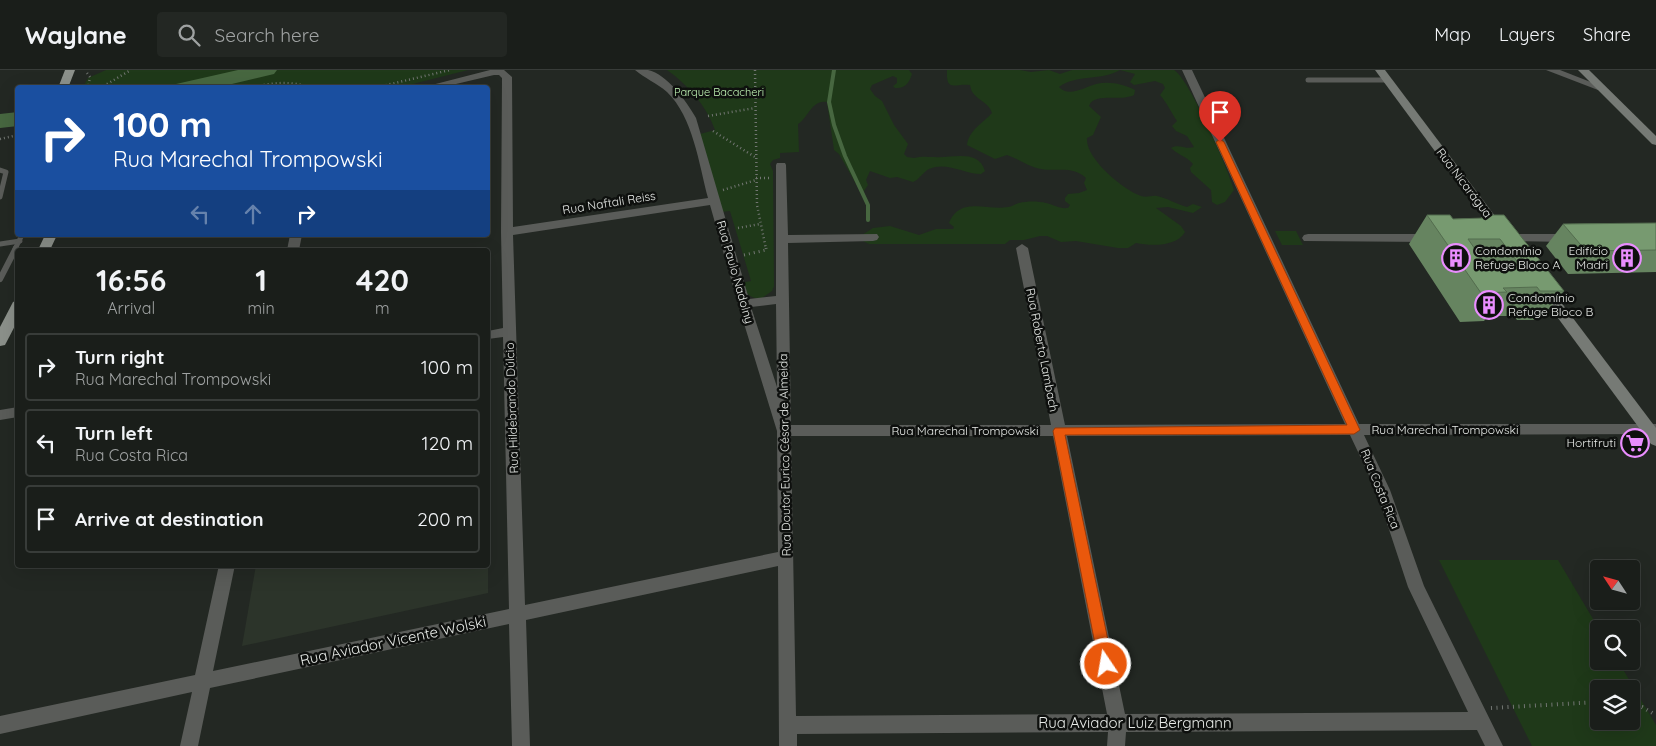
<!DOCTYPE html>
<meta charset="utf-8">
<style>
:root{--surface:#1a1e1a;--page:#232723;--text:#f1f3f6;--muted:#9fa2a2;--line:#383c39}
body{margin:0;font-family:Quicksand,sans-serif;background:var(--page);color:var(--text);height:100vh;display:flex;flex-direction:column;font-size:19px;white-space:nowrap}
*{box-sizing:border-box;margin:0}
p{font-size:16px;color:var(--muted)}
.icon{flex:none;width:28px;height:28px;fill:none;stroke:currentColor;stroke-width:2;stroke-linecap:round;stroke-linejoin:round}
.map{position:relative;flex:1;overflow:hidden}
.details{position:absolute;left:15px;top:178px;width:475px;height:320px;display:flex;flex-direction:column;background:var(--surface);border-radius:5px;box-shadow:0 5px 20px #0002,0 0 0 1px var(--line)}
.details>*{flex:none}
.hud{position:absolute;left:15px;top:15px;width:475px;height:152px;border-radius:5px;box-shadow:0 5px 20px #0002,0 0 0 1px var(--line);background:#1a4fa0;color:#fff;overflow:hidden}
.needle{width:32px;rotate:306deg}
.fabs{position:absolute;left:1590px;top:490px;display:grid;gap:10px}
.fabs a{display:grid;place-items:center;width:50px;height:50px;border-radius:5px;background:var(--surface);box-shadow:0 5px 20px #0002,0 0 0 1px var(--line);font-size:25px}
.pin{position:absolute;display:grid;place-items:center;width:42px;height:42px;color:#fff;margin:-51px -21px;border-radius:50% 50% 50% 0;rotate:-45deg;box-shadow:0 0 5px #0007}
.pin .icon{rotate:45deg}
.me{position:absolute;width:55px;margin:-28px;rotate:348deg;stroke-linejoin:round;filter:drop-shadow(0 0 4px #0008)}
.turn{display:flex;align-items:center;gap:18px;height:105px;padding:0 15px;font-size:22px}
.turn .icon{width:65px;height:65px;stroke-width:2.5}
.turn b{display:block;font-size:35px;line-height:42px}
.lanes{display:flex;align-items:center;height:48px;padding:0 15px;background:#0003;justify-content:center;gap:25px;direction:ltr}
.lanes .off{opacity:.35}
.eta{display:flex;justify-content:space-evenly;align-items:center;height:85px;text-align:center}
.eta b{font-size:30px;font-weight:800;line-height:35px}
ul{padding:0;list-style:none}
li{display:flex;align-items:center;gap:15px;height:68px;margin:0 10px 8px;padding:0 5px;border:2px solid var(--line);border-radius:5px}
li div{flex:1}
li b{display:block;font-size:19px}
li em{font-style:normal}
header{display:flex;align-items:center;gap:30px;box-sizing:border-box;height:70px;padding:0 25px;background:var(--surface);border-bottom:1px solid var(--line)}
header strong{font-size:24px}
nav{display:flex;gap:28px;margin-inline-start:auto;font-size:18px}
.search{width:350px;height:45px;background:var(--page);display:flex;align-items:center;gap:12px;box-sizing:border-box;padding:0 18px;border-radius:5px;color:var(--muted);font-size:19px}
.map>svg:first-child{display:block}
.built{fill:#2c342a}
.green{fill:#1f3919;fill-rule:evenodd}
.lines{fill:none;stroke-linecap:round;stroke-linejoin:round}
.stream{stroke:#476740;stroke-width:4}
.river{fill:#476740;fill-rule:evenodd}
.path-far2{stroke:#727672;stroke-width:2.5;stroke-dasharray:1 3;stroke-linecap:butt}
.path-far1{stroke:#727672;stroke-width:3;stroke-dasharray:1 4;stroke-linecap:butt}
.path{stroke:#727672;stroke-width:4;stroke-dasharray:1 4.5;stroke-linecap:butt}
.lane-far1{stroke:#5a5c59;stroke-width:5}
.lane{stroke:#5a5c59;stroke-width:6}
.street{fill:#5a5c59;fill-rule:evenodd}
.secondary{fill:#767a75;fill-rule:evenodd}
.primary{fill:#8c918b;fill-rule:evenodd}
.wall{fill:#668460}
.building{fill:#779a70;stroke:#536c4e;fill-rule:evenodd}
.route{fill:#ea580c;stroke:#983908}
.labels{text-anchor:middle;stroke-width:5;stroke-linejoin:round;paint-order:stroke}
.far-park-label{font-size:11px;fill:#c0f5b5;stroke:#0e100e}
.street-label{font-size:12px;fill:#e7eae7;stroke:#0e100e}
.poi-label{font-size:12px;fill:#e7eae7;stroke:#0e100e;text-anchor:start}
.near-street-label{font-size:15px;fill:#e7eae7;stroke:#0e100e}
</style>
<header>
<strong>Waylane</strong>
<div class="search"><svg class="icon" aria-label="search" viewBox="0 0 24 24"><circle cx="10" cy="10" r="6"/><path d="M15 15l6 6"/></svg>Search here</div>
<nav><a>Map</a><a>Layers</a><a>Share</a></nav>
</header>
<div class="map">
<svg width="1656" height="676" viewBox="0 0 1656 676">
<rect width="100%" height="100%" fill="#232823"/>
<!-- built -->
<path class="built" d="M488 403V523L242 576 256 495H488Z"/>
<!-- green -->
<g class="green">
<path d="M106 0H468L401 17H83L88 8Z"/>
<path d="M667 0H909L912 4C909 13 905 19 895 18L893 16 897 13V8L893 6 872 15 870 19 875 26 882 31 894 55 908 74 904 84 907 87 914 88C922 86 927 87 934 87 951 89 978 78 985 101L981 104C965 104 946 91 929 99 923 102 920 109 913 112L897 107 890 108 870 101 866 110 868 115 864 121H860L839 84 834 80 827 32C812 29 808 48 798 54L799 82 780 83V88L773 90 770 94 773 101 774 216 772 221 762 228C750 229 746 224 741 213L751 211 730 141 720 142 700 64 715 60C706 35 688 15 667 0Z"/>
<path d="M947 0H1020L1031 2 1049 0 1060 4 1072 0H1174C1189 8 1228 99 1234 120L1225 132 1217 135 1212 132 1211 120 1191 102 1190 98 1193 94C1186 86 1178 85 1171 78 1178 73 1186 80 1194 77L1187 66 1176 61 1172 56 1177 51C1171 42 1167 33 1160 25L1165 18 1163 14 1155 11 1134 15 1130 12 1135 4 1120 0C1102 11 1076 4 1059 17 1069 28 1085 17 1096 14 1109 11 1123 14 1135 20L1134 25C1120 32 1094 22 1089 36L1101 47 1093 65 1087 68C1085 88 1123 120 1141 126 1147 128 1152 125 1157 126 1167 128 1176 134 1187 137L1193 134 1202 137 1193 143 1168 137 1156 138 1181 156 1185 162C1176 177 1152 176 1136 173L1128 178H1118L1076 171 1061 172 1047 166H1040L1024 170H1010L1005 174H869L861 170 862 165 873 158 890 156 919 165 936 159H953L954 157 949 153C960 126 987 141 1008 137 1012 137 1015 134 1019 133 1027 131 1038 131 1046 133 1055 135 1059 139 1068 138L1070 135 1065 131V128L1068 124 1079 123 1087 120 1084 113 1086 108C1072 95 1058 102 1041 99 1028 97 1019 89 1007 85L995 89 967 75C969 60 982 54 992 43 988 32 979 31 973 23 971 21 971 18 970 15 954 13 946 23 947 0Z"/>
<path d="M1275 161H1296L1303 175H1282Z"/>
<path d="M1439 490H1558L1599 559V591H1618L1656 655V676H1532ZM1599 619H1631V651H1599Z"/>
</g>
<g class="lines">
<!-- stream -->
<path class="stream" d="M834 0 829 32 834 55 845 86 868 135V150"/>
<!-- river -->
<g class="river">
<path d="M238 0H277L274 4 215 18H173L176 14Z"/>
<path d="M18 42V56L0 58V44Z"/>
</g>
<!-- path-far2 -->
<g class="path-far2">
<path d="M755 0 757 135 766 179"/>
<path d="M87 3 90 7 88 18"/>
<path d="M100 18 131 0"/>
<path d="M248 18C271 13 290 10 313 18"/>
<path d="M374 18 450 0"/>
<path d="M708 46 755 38"/>
<path d="M713 61 755 87"/>
<path d="M0 69 18 65"/>
<path d="M756 108H770"/>
<path d="M723 120 756 110"/>
<path d="M738 158 760 154"/>
</g>
<!-- path-far1 -->
<g class="path-far1">
<path d="M766 178 767 182"/>
<path d="M744 185 766 180"/>
</g>
<!-- path -->
<g class="path">
<path d="M1631 635 1642 637 1656 645"/>
<path d="M1491 638 1599 632"/>
</g>
<!-- lane-far1 -->
<g class="lane-far1">
<path d="M1308 10H1388"/>
<path d="M0 100 6 102 0 127"/>
<path d="M0 174 20 171"/>
<path d="M15 179 22 165"/>
</g>
<!-- lane -->
<path class="lane" d="M0 209 16 178"/>
<!-- street -->
<g class="street">
<path d="M490 0H504L512 7 513 157 708 128C699 94 693 47 667 22 657 13 644 8 635 0 639 0 644 0 648 0 667 4 687 32 696 48L749 229 776 226V95L777 93H785L786 95 788 165 877 164 879 167 877 170 873 171 788 173 791 355H1051L1016 178 1022 174 1028 178 1065 355 1345 354 1182 0H1192L1359 354H1656V364L1364 365 1390 420 1424 516 1503 676H1485L1477 660 1126 662 1125 676H1107L1108 662 797 664V676H779L778 496 526 550 530 676H512L509 554 210 618 198 676H180L192 622 0 664V646L195 605 219 495H235L213 601 509 539 503 267 488 269V261L503 258 501 162 502 8 499 5H494L439 18H420ZM710 135 738 234 777 361 778 482 525 535 513 165ZM776 234 777 317 751 237ZM1350 365 1376 420 1408 517 1468 642 1125 644 1067 366ZM791 366H1053L1107 644 796 646Z"/>
<path d="M1546 0H1560L1606 18 1604 20H1598Z"/>
<path d="M1308 164H1429L1435 168 1429 172 1304 171 1302 168 1304 165Z"/>
<path d="M1503 164H1569L1575 168 1569 172 1499 171 1497 168 1499 165Z"/>
<path d="M290 165H302L299 180H287Z"/>
<path d="M18 337V347L0 350V340Z"/>
</g>
<!-- secondary -->
<g class="secondary">
<path d="M1375 0H1385L1504 158 1506 161 1504 164H1496Z"/>
<path d="M1578 0H1589L1656 66V75L1652 74Z"/>
<path d="M1543 213 1548 215 1656 358V376L1651 374 1538 221 1536 218 1538 215Z"/>
</g>
<!-- primary -->
<g class="primary">
<path d="M65 0H75L68 18H58Z"/>
<path d="M45 165H57L50 180H38Z"/>
<path d="M18 230V250L5 275 0 276V257L13 232Z"/>
</g>
</g>
<!-- wall -->
<g class="wall">
<path d="M1427 145 1453 149 1481 148 1483 145 1564 221 1539 250H1517L1514 246H1488L1484 251 1460 252 1409 174Z"/>
<path d="M1656 153V202L1568 204 1546 176 1563 154Z"/>
</g>
<!-- building -->
<g class="building">
<path d="M1427 145H1450L1453 149 1485 148 1483 145H1504L1564 221H1540L1537 217 1503 218 1507 222 1481 223ZM1468 169H1500L1520 195H1486Z"/>
<path d="M1656 153V180L1586 181 1563 154Z"/>
</g>
<!-- route -->
<path class="route" d="M1220 69 1224 72 1360 360 1354 364 1065 365 1113 594 1111 599 1106 601 1101 599 1099 594 1053 361 1055 358 1347 355 1216 72Z"/>
<!-- icons -->
<defs>
<symbol id="building-ring" viewBox="-11 -11 22 22"><circle r="9.5" fill="#0e100e" stroke="#e98dfe" stroke-width="1.5"/><path d="M-4-6H4V6H1V3H-1V6H-4ZM-2.5-4.3h1.7v1.8h-1.7ZM.8-4.3h1.7v1.8H.8ZM-2.5-1h1.7V.8h-1.7ZM.8-1h1.7V.8H.8Z" fill="#e98dfe"/></symbol>
<symbol id="supermarket-ring" viewBox="-11 -11 22 22"><circle r="9.5" fill="#0e100e" stroke="#e98dfe" stroke-width="1.5"/><path d="M-6-5.5h2.5l.6 2H6L4.5 2H-2.5L-4.4-4H-6ZM-1.5 3.2a1.3 1.3 0 1 0 .1 0ZM3 3.2a1.3 1.3 0 1 0 .1 0Z" fill="#e98dfe"/></symbol>
</defs>
<g fill-rule="evenodd">
<use href="#building-ring" x="1440" y="172" width="32" height="32"/>
<use href="#building-ring" x="1611" y="172" width="32" height="32"/>
<use href="#building-ring" x="1473" y="219" width="32" height="32"/>
<use href="#supermarket-ring" x="1619" y="357" width="32" height="32"/>
</g>
<g class="labels">
<!-- far-park labels -->
<g class="far-park-label">
<text x="719" y="26">Parque Bacacheri</text>
</g>
<!-- street labels -->
<g class="street-label">
<text transform="translate(1464 113) rotate(53)" y="4">Rua Nicarágua</text>
<text transform="translate(609 133) rotate(-9)" y="4">Rua Naftali Reiss</text>
<text transform="translate(735 202) rotate(74)" y="4">Rua Paulo Nadolny</text>
<text transform="translate(1042 280) rotate(79)" y="4">Rua Roberto Lambach</text>
<text transform="translate(512 338) rotate(-92)" y="4">Rua Hildebrando Dúlcio</text>
<text x="1445" y="364">Rua Marechal Trompowski</text>
<text x="965" y="365">Rua Marechal Trompowski</text>
<text transform="translate(785 385) rotate(-91)" y="4">Rua Doutor Eurico César de Almeida</text>
<text transform="translate(1380 419) rotate(68)" y="4">Rua Costa Rica</text>
</g>
<!-- poi labels -->
<g class="poi-label">
<text x="1475" y="185">Condomínio<tspan x="1475" dy="14">Refuge Bloco A</tspan></text>
<text x="1608" y="185" text-anchor="end">Edifício<tspan x="1608" dy="14">Madri</tspan></text>
<text x="1508" y="232">Condomínio<tspan x="1508" dy="14">Refuge Bloco B</tspan></text>
<text x="1616" y="377" text-anchor="end">Hortifruti</text>
</g>
<!-- near-street labels -->
<g class="near-street-label">
<text transform="translate(393 571) rotate(-12)" y="5">Rua Aviador Vicente Wolski</text>
<text x="1135" y="658">Rua Aviador Luiz Bergmann</text>
</g>
</g>
</svg>
<div class="fabs">
<a><svg class="needle" viewBox="-14 -14 28 28"><path d="M0-13l5 13h-10z" fill="#e53935"/><path d="M0 13l5-13h-10z" fill="#9fa2a2"/></svg></a>
<a><svg class="icon" aria-label="search" viewBox="0 0 24 24"><circle cx="10" cy="10" r="6"/><path d="M15 15l6 6"/></svg></a>
<a><svg class="icon" aria-label="layers" viewBox="0 0 24 24"><path d="M12 4l9 5-9 5-9-5zM3 14l9 5 9-5"/></svg></a>
</div>
<div class="pin" style="left:1220px;top:72px;background:#d93025"><svg class="icon" aria-label="arrive" viewBox="0 0 24 24"><path d="M6 21V4h12l-3 4 3 4H6"/></svg></div>
<svg class="me" style="left:1106px;top:594px" viewBox="-20 -20 40 40"><circle r="17" fill="#ea580c" stroke="#fff" stroke-width="3"/><path d="M0-11L8 9 0 5-8 9z" fill="#fff"/></svg>
<div class="hud">
<div class="turn"><svg class="icon" aria-label="right" viewBox="0 0 24 24"><path d="M7 20v-9h11M14 6l5 5-5 5"/></svg><div><b>100 m</b>Rua Marechal Trompowski</div></div>
<div class="lanes"><svg class="icon off" aria-label="left" viewBox="0 0 24 24"><path d="M17 20v-9H6M10 6l-5 5 5 5"/></svg><svg class="icon off" aria-label="ahead" viewBox="0 0 24 24"><path d="M12 20V5M6 11l6-6 6 6"/></svg><svg class="icon" aria-label="right" viewBox="0 0 24 24"><path d="M7 20v-9h11M14 6l5 5-5 5"/></svg></div>
</div>
<section class="details">
<div class="eta">
<div><b>16:56</b><p>Arrival</p></div>
<div><b>1</b><p>min</p></div>
<div><b>420</b><p>m</p></div>
</div>
<ul>
<li><svg class="icon" aria-label="right" viewBox="0 0 24 24"><path d="M7 20v-9h11M14 6l5 5-5 5"/></svg><div><b>Turn right</b><p>Rua Marechal Trompowski</p></div><em>100 m</em></li>
<li><svg class="icon" aria-label="left" viewBox="0 0 24 24"><path d="M17 20v-9H6M10 6l-5 5 5 5"/></svg><div><b>Turn left</b><p>Rua Costa Rica</p></div><em>120 m</em></li>
<li><svg class="icon" aria-label="arrive" viewBox="0 0 24 24"><path d="M6 21V4h12l-3 4 3 4H6"/></svg><div><b>Arrive at destination</b></div><em>200 m</em></li>
</ul>
</section>
</div>
